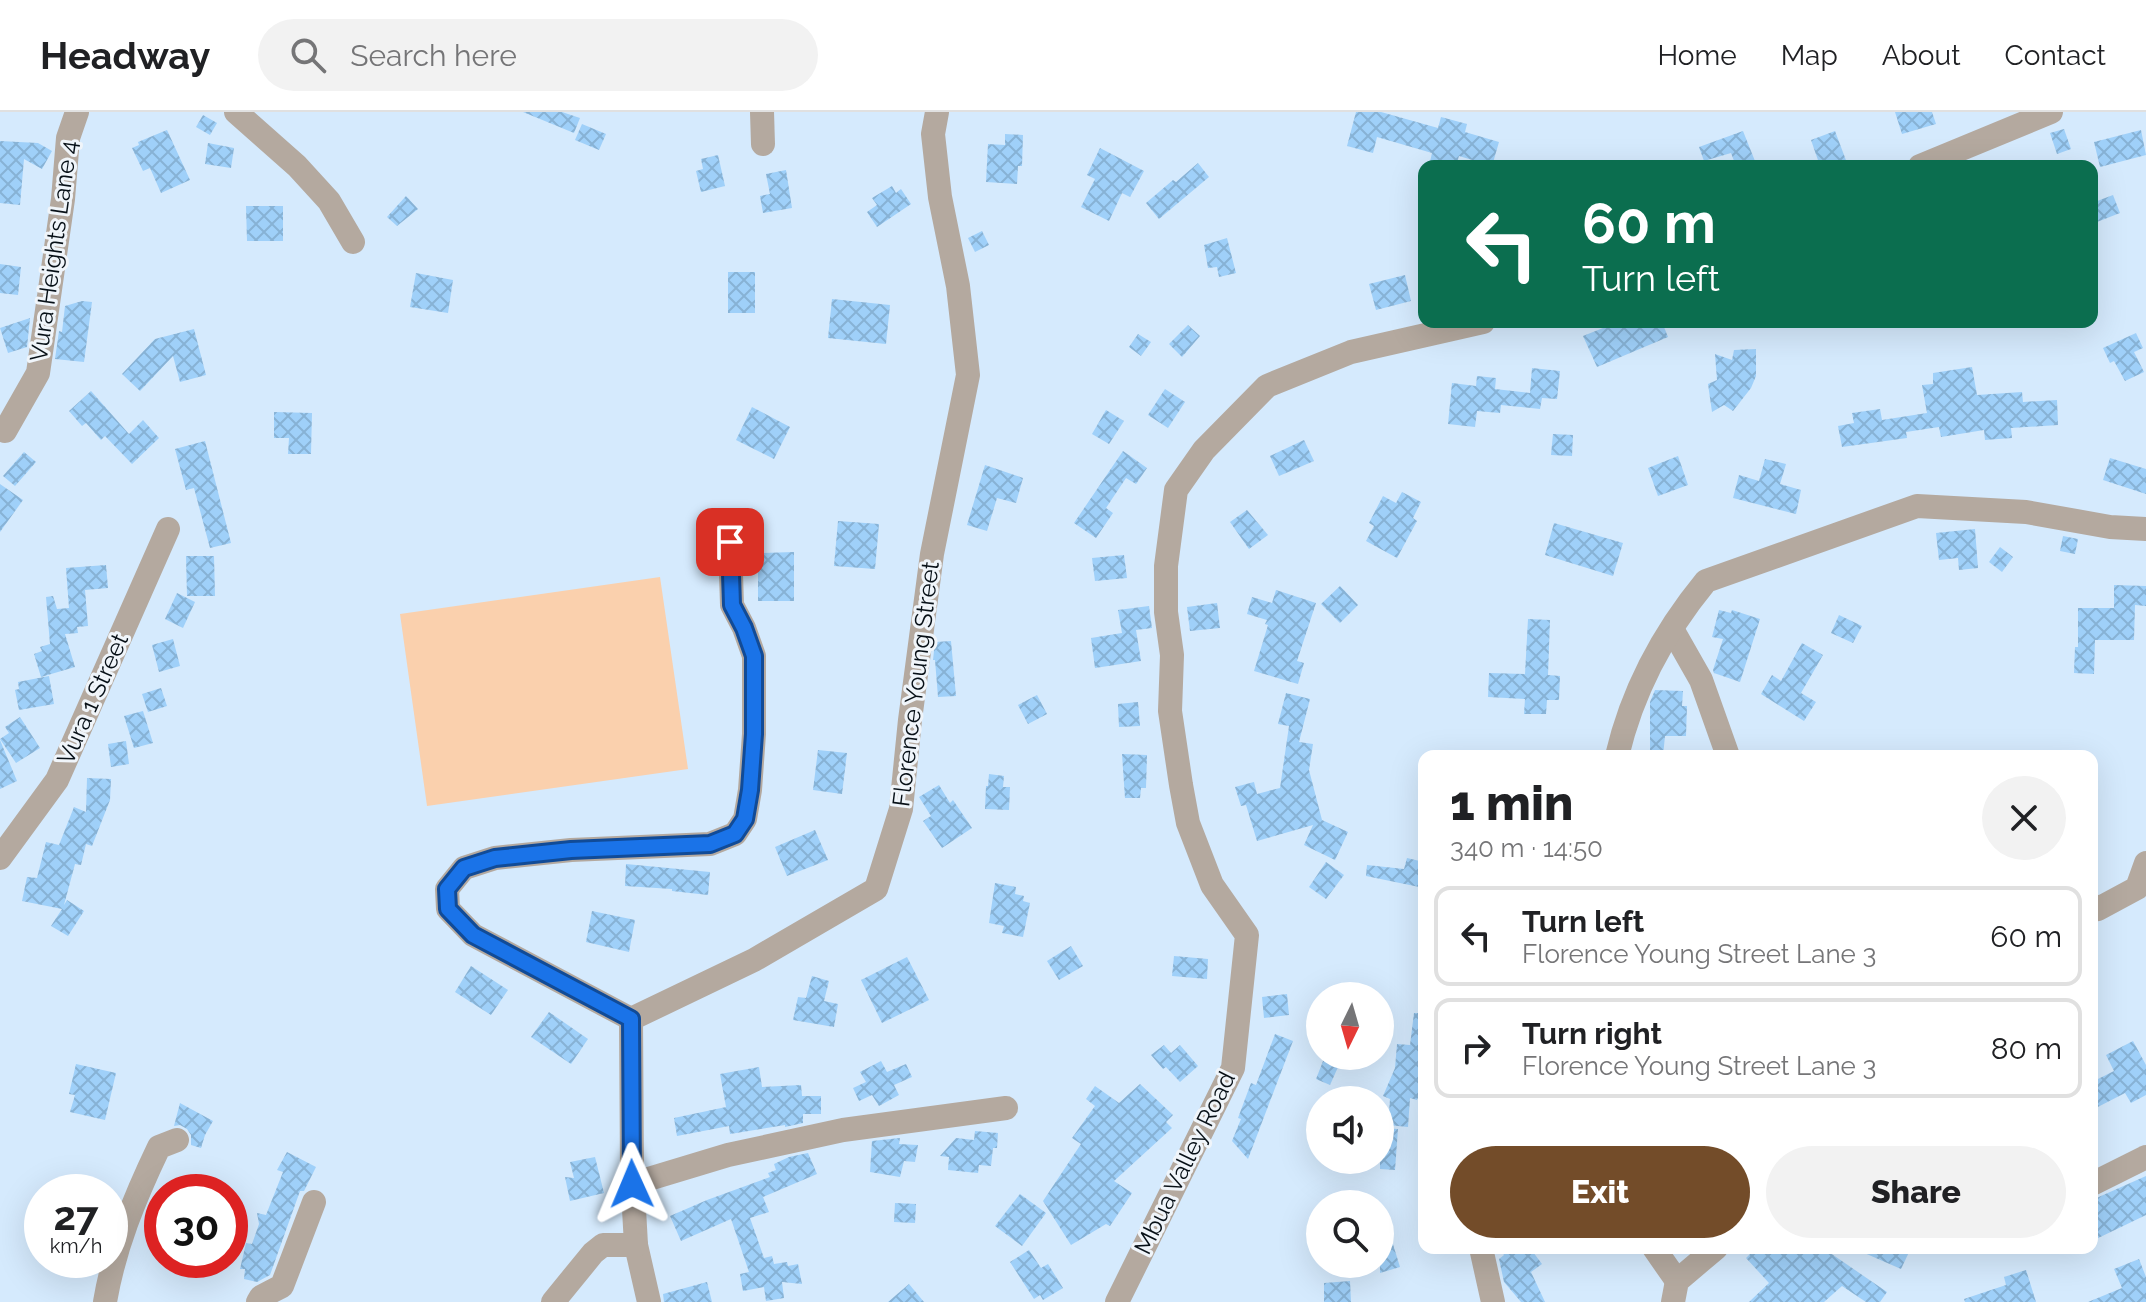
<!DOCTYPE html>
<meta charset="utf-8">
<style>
:root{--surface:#fff;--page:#f2f2f2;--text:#202124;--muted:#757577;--line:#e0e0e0;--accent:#734c29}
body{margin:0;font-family:Raleway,sans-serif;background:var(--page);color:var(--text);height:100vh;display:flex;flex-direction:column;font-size:30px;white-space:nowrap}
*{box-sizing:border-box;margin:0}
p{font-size:26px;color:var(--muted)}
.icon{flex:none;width:44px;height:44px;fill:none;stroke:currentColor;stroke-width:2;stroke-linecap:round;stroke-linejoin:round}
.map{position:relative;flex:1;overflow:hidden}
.sheet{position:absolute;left:1418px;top:638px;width:680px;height:504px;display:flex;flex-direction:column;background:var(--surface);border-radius:16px;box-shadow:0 8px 32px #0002}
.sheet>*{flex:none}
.hud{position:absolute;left:1418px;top:48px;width:680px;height:168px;border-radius:16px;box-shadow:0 8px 32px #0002;background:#0b6e4f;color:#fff;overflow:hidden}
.needle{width:52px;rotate:185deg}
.fabs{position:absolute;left:1306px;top:870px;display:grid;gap:16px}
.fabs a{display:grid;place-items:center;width:88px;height:88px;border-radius:50%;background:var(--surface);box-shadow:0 8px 32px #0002;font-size:40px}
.speed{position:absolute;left:24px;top:1062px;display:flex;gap:16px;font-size:40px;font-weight:700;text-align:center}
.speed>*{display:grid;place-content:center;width:104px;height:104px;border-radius:50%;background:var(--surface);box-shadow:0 8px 32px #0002;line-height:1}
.speed small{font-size:20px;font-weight:400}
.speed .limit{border:12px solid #d22;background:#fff;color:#111}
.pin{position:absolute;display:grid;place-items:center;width:68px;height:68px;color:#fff;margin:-34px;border-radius:16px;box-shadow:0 4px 12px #0006}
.me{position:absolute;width:88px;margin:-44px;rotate:359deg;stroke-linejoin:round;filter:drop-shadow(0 0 6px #0008)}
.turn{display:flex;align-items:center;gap:28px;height:168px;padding:0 32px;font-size:36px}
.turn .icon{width:104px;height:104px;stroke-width:2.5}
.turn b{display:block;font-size:56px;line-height:68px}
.round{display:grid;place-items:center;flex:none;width:84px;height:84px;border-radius:42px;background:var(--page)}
.headline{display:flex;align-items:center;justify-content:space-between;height:136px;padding:0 32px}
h1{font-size:48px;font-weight:800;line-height:60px}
.primary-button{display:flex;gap:16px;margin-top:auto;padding:16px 32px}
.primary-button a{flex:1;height:92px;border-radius:48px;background:var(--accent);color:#fff;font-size:32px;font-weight:800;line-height:92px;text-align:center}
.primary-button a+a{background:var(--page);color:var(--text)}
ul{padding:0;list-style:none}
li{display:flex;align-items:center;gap:24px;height:100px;margin:0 16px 12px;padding:0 16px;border:4px solid var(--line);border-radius:16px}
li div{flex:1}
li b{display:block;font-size:30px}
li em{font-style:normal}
header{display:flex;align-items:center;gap:48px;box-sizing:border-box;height:112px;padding:0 40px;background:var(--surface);border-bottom:2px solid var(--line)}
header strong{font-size:38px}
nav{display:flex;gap:44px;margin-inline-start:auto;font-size:28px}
.search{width:560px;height:72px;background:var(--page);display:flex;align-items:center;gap:20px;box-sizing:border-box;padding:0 28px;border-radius:44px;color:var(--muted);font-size:30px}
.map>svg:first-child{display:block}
.pitch{fill:#fad0ad}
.building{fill:url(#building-cross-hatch)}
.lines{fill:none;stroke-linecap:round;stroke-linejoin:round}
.minor{stroke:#b4a99f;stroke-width:24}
.route-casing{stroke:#114b97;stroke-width:20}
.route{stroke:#1a73e8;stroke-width:14}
.labels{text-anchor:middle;stroke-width:6;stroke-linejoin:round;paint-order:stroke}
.street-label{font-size:24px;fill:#071017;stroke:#f0f5fa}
</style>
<header>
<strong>Headway</strong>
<div class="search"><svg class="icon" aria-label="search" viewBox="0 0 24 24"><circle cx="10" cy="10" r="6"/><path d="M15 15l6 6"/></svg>Search here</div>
<nav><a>Home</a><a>Map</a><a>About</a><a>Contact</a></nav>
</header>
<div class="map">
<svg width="2146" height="1190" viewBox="0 0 2146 1190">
<defs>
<pattern id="building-cross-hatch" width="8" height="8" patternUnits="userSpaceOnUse" patternTransform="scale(2)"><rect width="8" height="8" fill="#9fd0f9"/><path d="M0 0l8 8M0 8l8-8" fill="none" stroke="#87b2d5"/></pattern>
</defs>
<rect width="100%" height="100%" fill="#d5eafd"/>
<!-- pitch -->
<path class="pitch" d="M660 465 688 657 427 694 400 502Z"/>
<!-- building -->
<g class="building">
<path d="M523 0H562L580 6 574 21Z"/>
<path d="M1356 0H1381L1438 16 1441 5 1467 12 1465 20 1499 30 1492 54 1459 44 1456 54H1429L1432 41 1377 25 1373 41 1347 34Z"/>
<path d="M1895 0H1932L1936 12 1902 22Z"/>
<path d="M203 3 217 11 210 23 196 15Z"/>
<path d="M582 12 606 22 599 38 575 28Z"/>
<path d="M2064 17 2071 37 2057 42 2050 21Z"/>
<path d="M167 18 190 68 161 81 150 56 143 59 132 36 139 33 138 30Z"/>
<path d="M2141 18 2146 43 2100 55 2094 30Z"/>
<path d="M1743 19 1757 54H1736L1731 41 1704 49 1699 35Z"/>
<path d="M1835 19 1847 51 1838 54H1820L1811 28Z"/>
<path d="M1005 22 1023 23 1022 54H1018L1017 72 986 70 988 32 1005 33Z"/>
<path d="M0 29 38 31 52 39 42 57 24 47 20 93 0 91Z"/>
<path d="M208 31 234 36 231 56 205 52Z"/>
<path d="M1100 36 1144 59 1130 85 1122 81 1109 109 1081 95 1095 67 1087 63Z"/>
<path d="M718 43 725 74 701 80 696 59 703 57 701 47Z"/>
<path d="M1198 51 1209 65 1159 107 1146 91 1173 68 1176 70Z"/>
<path d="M786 58 792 96 763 101 760 84 770 82 766 62Z"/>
<path d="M892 74 896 81 901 77 911 92 877 115 867 100 877 93 872 86Z"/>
<path d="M2113 83 2120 101 2097 110 2092 91Z"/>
<path d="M406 84 418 97 397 114 387 105Z"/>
<path d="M246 94H283V129H247Z"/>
<path d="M982 119 989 133 975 140 968 126Z"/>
<path d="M1227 126 1236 161 1219 165 1217 155 1208 156 1204 133Z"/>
<path d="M0 152 21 155 18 183 0 181Z"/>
<rect x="728" y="160" width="27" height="41"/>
<path d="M416 161 453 168 448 201 410 195Z"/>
<path d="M1405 163 1411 189 1376 198 1369 172Z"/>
<path d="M832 187 890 193 886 232 828 226Z"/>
<path d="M82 189 92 190 84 250 55 247 59 219 62 220 65 194Z"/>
<path d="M30 206 27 235 8 241 0 216Z"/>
<path d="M1618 210H1662L1668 225 1597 255 1583 224Z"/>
<path d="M1188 213 1200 224 1182 245 1169 232Z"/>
<path d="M194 217 206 263 180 270 173 244 140 279 122 262 155 227Z"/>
<path d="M2136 221 2143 236 2134 240 2144 260 2125 269 2114 249 2110 251 2103 236Z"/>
<path d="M1138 222 1151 230 1141 244 1129 235Z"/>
<path d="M1756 237V264L1751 276 1733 299 1724 293 1712 300 1708 272 1717 268 1715 242 1732 248 1734 238Z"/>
<path d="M1972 255 1977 283 2022 280 2023 290 2057 288 2058 313 2011 316 2012 326 1985 328 1984 318 1941 325 1939 315 1906 320 1907 326 1842 335 1838 314 1854 311 1852 301 1880 297 1882 308 1927 301 1922 273 1933 272V261Z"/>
<path d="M1532 256 1560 259 1557 287 1542 286 1540 297 1501 293 1500 301 1477 299 1475 315 1448 312 1452 271 1476 274 1477 264 1496 266 1495 277 1530 281Z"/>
<path d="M1165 277 1185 290 1168 316 1148 303Z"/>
<path d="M91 279 129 322 143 308 159 326 132 352 105 324 101 328 86 311 82 314 69 299Z"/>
<path d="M752 295 790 315 774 347 736 328Z"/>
<path d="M1106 298 1124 309 1109 332 1092 322Z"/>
<path d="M274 300 312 301 311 342H288L289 326H274Z"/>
<path d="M1553 322 1573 323 1572 344 1551 343Z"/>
<path d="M1304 328 1314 349 1279 364 1270 344Z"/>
<path d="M205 329 231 431 210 436 194 376 186 378 175 337Z"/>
<path d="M1123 339 1147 356 1136 372 1126 366 1106 396 1113 401 1096 426 1074 411Z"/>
<path d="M24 340 36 350 15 374 3 364Z"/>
<path d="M1678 344 1688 373 1658 384 1648 356Z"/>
<path d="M2110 346 2146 357V382L2103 368Z"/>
<path d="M1765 347 1786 352 1780 372 1801 378 1796 402 1733 386 1739 363 1759 369Z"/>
<path d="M985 353 1023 366 1016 391 997 386 987 419 967 413Z"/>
<path d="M0 372 23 388 0 420Z"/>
<path d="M1402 380 1421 390 1413 406 1417 409 1397 446 1366 429 1374 414 1369 411 1383 384 1396 391Z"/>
<path d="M1247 398 1268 423 1249 437 1230 410Z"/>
<path d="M838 409 879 412 875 457 834 454Z"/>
<path d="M1554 411 1623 431 1613 464 1545 443Z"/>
<path d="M1975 417 1978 456 1959 458 1958 446 1939 448 1936 421Z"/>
<path d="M2063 424 2078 427 2075 442 2060 439Z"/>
<path d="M2000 435 2013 445 2002 460 1989 450Z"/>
<path d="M794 440V489H758V441Z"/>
<path d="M1124 443 1127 466 1095 469 1092 446Z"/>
<path d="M186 444H214L215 484H187Z"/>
<path d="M106 453 108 476 85 478 88 514 77 515 78 521 65 522 75 555 41 565 34 542 42 539 40 535 50 532 46 485 53 484 57 497 69 496 66 456Z"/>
<path d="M2114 473 2146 474V494L2135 493 2134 528H2095L2094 562 2074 561 2075 535H2078V496H2114Z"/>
<path d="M1340 474 1358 493 1340 511 1321 492Z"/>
<path d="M1276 478 1316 491 1297 549 1304 551 1298 572 1254 559 1268 513 1265 512 1267 508 1247 502 1252 485 1272 491Z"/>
<path d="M177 481 195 490 183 516 165 507Z"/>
<path d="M1217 491 1220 516 1190 519 1187 495Z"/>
<path d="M1149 494 1152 516 1136 518 1141 549 1095 556 1091 526 1122 521 1118 498Z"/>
<path d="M1719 498 1731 501 1732 498 1760 507 1740 570 1714 561 1713 558 1723 527 1712 525Z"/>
<path d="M1839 503 1862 514 1853 531 1831 521Z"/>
<path d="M1528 507 1550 508 1548 563 1560 564 1559 588H1547L1546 602H1524L1525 587 1488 585 1489 561 1525 562Z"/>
<path d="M173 527 180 554 159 560 152 533Z"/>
<path d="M951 529 956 584 938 585 935 548H933L935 530Z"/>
<path d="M1802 531 1823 543 1801 581 1816 590 1804 609 1761 582 1772 563 1781 569Z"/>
<path d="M49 564 54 592 19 598 15 578 19 577 18 570Z"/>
<path d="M161 576 167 594 148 600 142 582Z"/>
<path d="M1655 578 1683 579 1682 594H1687L1686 624H1665L1663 644H1650V590Z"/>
<path d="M1286 581 1310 587 1299 630 1313 632 1309 658 1322 708 1348 720 1335 748 1304 733 1313 713 1257 729 1246 693 1241 694 1235 675 1254 670 1257 682 1280 676 1289 614 1278 612Z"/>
<path d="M1037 583 1047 602 1028 612 1018 593Z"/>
<path d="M1138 590 1140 614 1119 615 1118 592Z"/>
<path d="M143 599 153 631 134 636 124 604Z"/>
<path d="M20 605 40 636 16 651 0 627 9 621 5 615Z"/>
<path d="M0 628 17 669 0 677Z"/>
<path d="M126 629 129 652 111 655 108 632Z"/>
<path d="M818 638 847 641 842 682 813 678Z"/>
<path d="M1122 642 1147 643 1146 676H1141L1140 686H1125Z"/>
<path d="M989 662 1004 664 1003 675H1010L1009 698 985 697 986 674H988Z"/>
<path d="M87 666 111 667 110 688 92 734 86 732 81 753 75 752 64 793 67 788 84 799 68 824 51 814 62 797 22 789 27 765 37 766 46 730 59 733 74 695 86 700Z"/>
<path d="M939 673 950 691 953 688 972 716 942 736 923 709 931 704 919 685Z"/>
<path d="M815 718 828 748 787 764 775 735Z"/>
<path d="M1407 746 1424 750V776L1366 764 1367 753 1404 757Z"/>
<path d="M1326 750 1344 763 1326 787 1309 775Z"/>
<path d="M626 752 710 760 708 783 672 779V777L625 774Z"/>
<path d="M995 771 1016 775 1015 782 1024 784 1023 789 1030 791 1023 825 1002 821 1004 814 989 811Z"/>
<path d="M592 799 635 808 629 840 586 830Z"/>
<path d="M1071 834 1083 854 1059 868 1047 849Z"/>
<path d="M1174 844 1208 847 1207 867 1172 864Z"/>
<path d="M907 845 929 888 882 911 861 868Z"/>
<path d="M471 854 508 878 491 903 455 880Z"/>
<path d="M812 864 829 869 824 889 838 892 834 915 793 908 798 885 806 886Z"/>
<path d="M1287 882 1289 903 1264 906 1262 885Z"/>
<path d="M549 900 588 927 571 952 531 925Z"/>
<path d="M1414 901H1424V971L1417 988 1410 986 1408 1015 1388 1013 1390 987 1383 984 1395 956 1397 932 1410 933Z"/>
<path d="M1275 922 1293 929 1248 1047 1232 1029 1241 1007 1238 1006 1251 971 1256 973Z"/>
<path d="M2133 929 2146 953V983L2131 991 2125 981 2092 998V970L2114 959 2106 943Z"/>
<path d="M1164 933 1171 941 1180 933 1198 954 1180 970 1166 955 1163 957 1151 943Z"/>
<path d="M1325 944H1343L1330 973 1316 967Z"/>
<path d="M881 949 887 960 906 952 912 965 894 973 899 983 879 994 872 983 859 989 853 976 866 970 860 960Z"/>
<path d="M76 952 116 961 105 1008 70 1000 75 983 69 982Z"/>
<path d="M759 955 762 975 801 973 802 984H821V1002H803V1011L785 1015V1013L730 1022 729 1014 677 1024 674 1006 726 995 720 962Z"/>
<path d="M1140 972 1173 1003 1166 1010 1172 1016 1114 1069 1132 1081 1110 1114 1106 1112 1071 1133 1043 1089 1081 1032 1072 1026 1095 994 1086 987 1095 974 1119 991Z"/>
<path d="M180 991 213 1009 205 1023 201 1036 191 1033V1023L187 1017 180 1013 174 1014Z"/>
<path d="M1380 1016 1398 1017 1395 1058 1380 1057Z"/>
<path d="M975 1019 998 1021 997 1036H993L991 1054 979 1053 978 1061 948 1058 949 1045 940 1044 956 1026 974 1028Z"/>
<path d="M900 1026 899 1032 918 1033 915 1050 904 1049 900 1065 870 1060 872 1029Z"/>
<path d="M287 1040 316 1055 304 1079H300L270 1163 257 1170 244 1167 245 1157H240L246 1131 252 1132 259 1112 257 1101 266 1103 283 1060 277 1058Z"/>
<path d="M808 1041 817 1062 763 1085 769 1100 750 1106 764 1146 772 1144 774 1152 787 1150 788 1154 798 1152 802 1172 782 1170 784 1186 766 1189 764 1175 743 1179 740 1162 749 1160 731 1107 681 1129 670 1104 707 1088 770 1065 768 1061 776 1058 774 1052 789 1045Z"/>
<path d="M595 1045 604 1081 570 1089 565 1065 574 1066 570 1050Z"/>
<path d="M2146 1064V1103L2092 1129V1088Z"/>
<path d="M1020 1082 1046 1101 1022 1134 995 1114Z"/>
<path d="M895 1091 916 1092 915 1111 894 1110Z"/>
<path d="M1384 1103 1400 1155 1380 1161V1104Z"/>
<path d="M1499 1136H1530L1542 1152 1531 1160 1545 1190H1521L1504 1170 1499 1147 1504 1143Z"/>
<path d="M1756 1136H1823L1887 1180 1880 1190H1866L1842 1174 1824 1190H1749L1769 1171 1746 1146Z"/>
<path d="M1853 1136H1911L1901 1157Z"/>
<path d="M1029 1138 1041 1156 1048 1152 1063 1176 1043 1188 1040 1183 1034 1187 1010 1150Z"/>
<path d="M2139 1147 2146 1165V1190H2088L2122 1176 2114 1157Z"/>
<path d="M2026 1158 2036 1190H1965L1964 1187 2006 1173 2004 1165Z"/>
<path d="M1350 1169 1351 1190H1324V1171Z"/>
<path d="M707 1170 712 1190H664L663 1182Z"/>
<path d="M909 1172 924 1190H888Z"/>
</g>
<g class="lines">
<!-- minor -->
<g class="minor">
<path d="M236 0 297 54 329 89 353 130"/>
<path d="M762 0 763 32"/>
<path d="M1920 54 2051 0"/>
<path d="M5 319 38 261 63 87 68 26 77 0"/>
<path d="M1672 517 1701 568 1728 644"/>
<path d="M1617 644C1632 580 1664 520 1706 469L1917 394 2026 400 2110 415 2146 417"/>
<path d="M0 746 57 668 168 417"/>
<path d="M2092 793 2098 797 2137 776 2146 751"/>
<path d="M631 907 754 848 876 777 901 697 910 608 932 442 968 263 958 174 940 85 933 22 937 0"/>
<path d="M631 907 473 823 448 797 447 777 464 756 495 746 571 738 710 732 735 722 745 707 750 678 754 622V544L744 516 732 493 730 430"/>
<path d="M631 907 632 1061 636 1133 649 1190"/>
<path d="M632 1072 728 1043 843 1018 1006 996"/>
<path d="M2092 1072 2146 1045"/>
<path d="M1481 1136 1493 1190"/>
<path d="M1654 1136 1677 1169"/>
<path d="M105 1190C114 1136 135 1085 159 1035L177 1028"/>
<path d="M258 1190 261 1185 282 1174 314 1090"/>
<path d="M553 1190 593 1141 603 1133H636"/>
<path d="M1117 1190 1233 956 1247 823 1212 773 1188 711 1181 673 1170 599 1172 543 1166 500V454L1176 378 1204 338 1267 274 1351 240 1483 210"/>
<path d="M1673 1190 1677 1169 1716 1136"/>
</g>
</g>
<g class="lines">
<defs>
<path id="route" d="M632 1072 631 907 473 823 448 797 447 777 464 756 495 746 571 738 710 732 735 722 745 707 750 678 754 622V544L744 516 732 493 730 430"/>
</defs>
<!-- route casing -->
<use href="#route" class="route-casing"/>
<!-- route -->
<use href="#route" class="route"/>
</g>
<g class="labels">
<!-- street labels -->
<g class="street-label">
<text transform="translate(54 139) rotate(-82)" y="8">Vura Heights Lane 4</text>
<text transform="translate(916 572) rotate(-83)" y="8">Florence Young Street</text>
<text transform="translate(93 587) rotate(-66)" y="8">Vura 1 Street</text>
<text transform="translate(1185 1051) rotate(-64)" y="8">Mbua Valley Road</text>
</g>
</g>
</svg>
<div class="fabs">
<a><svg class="needle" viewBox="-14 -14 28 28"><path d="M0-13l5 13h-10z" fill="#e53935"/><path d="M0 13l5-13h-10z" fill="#757577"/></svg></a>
<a><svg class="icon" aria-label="sound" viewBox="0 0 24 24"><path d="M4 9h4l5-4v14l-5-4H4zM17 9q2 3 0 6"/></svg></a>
<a><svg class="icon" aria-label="search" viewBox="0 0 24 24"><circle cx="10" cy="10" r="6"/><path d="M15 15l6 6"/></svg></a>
</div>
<div class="speed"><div>27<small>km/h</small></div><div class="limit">30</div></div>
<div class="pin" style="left:730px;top:430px;background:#d93025"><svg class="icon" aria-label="arrive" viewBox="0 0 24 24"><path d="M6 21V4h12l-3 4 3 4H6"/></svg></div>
<svg class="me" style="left:632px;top:1072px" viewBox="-20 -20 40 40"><path d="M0-17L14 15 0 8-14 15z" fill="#1a73e8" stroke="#fff" stroke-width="4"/></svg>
<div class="hud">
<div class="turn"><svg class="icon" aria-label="left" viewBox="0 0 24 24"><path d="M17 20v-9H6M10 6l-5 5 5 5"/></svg><div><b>60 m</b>Turn left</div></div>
</div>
<section class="sheet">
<div class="headline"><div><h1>1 min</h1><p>340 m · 14:50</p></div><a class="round"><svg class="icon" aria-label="close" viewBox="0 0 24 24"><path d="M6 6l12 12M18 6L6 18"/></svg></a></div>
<ul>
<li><svg class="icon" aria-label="left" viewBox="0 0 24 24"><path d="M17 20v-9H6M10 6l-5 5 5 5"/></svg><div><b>Turn left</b><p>Florence Young Street Lane 3</p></div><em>60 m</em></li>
<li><svg class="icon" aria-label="right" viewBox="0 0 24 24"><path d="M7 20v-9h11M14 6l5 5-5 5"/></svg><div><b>Turn right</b><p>Florence Young Street Lane 3</p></div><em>80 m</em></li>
</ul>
<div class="primary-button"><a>Exit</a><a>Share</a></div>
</section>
</div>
